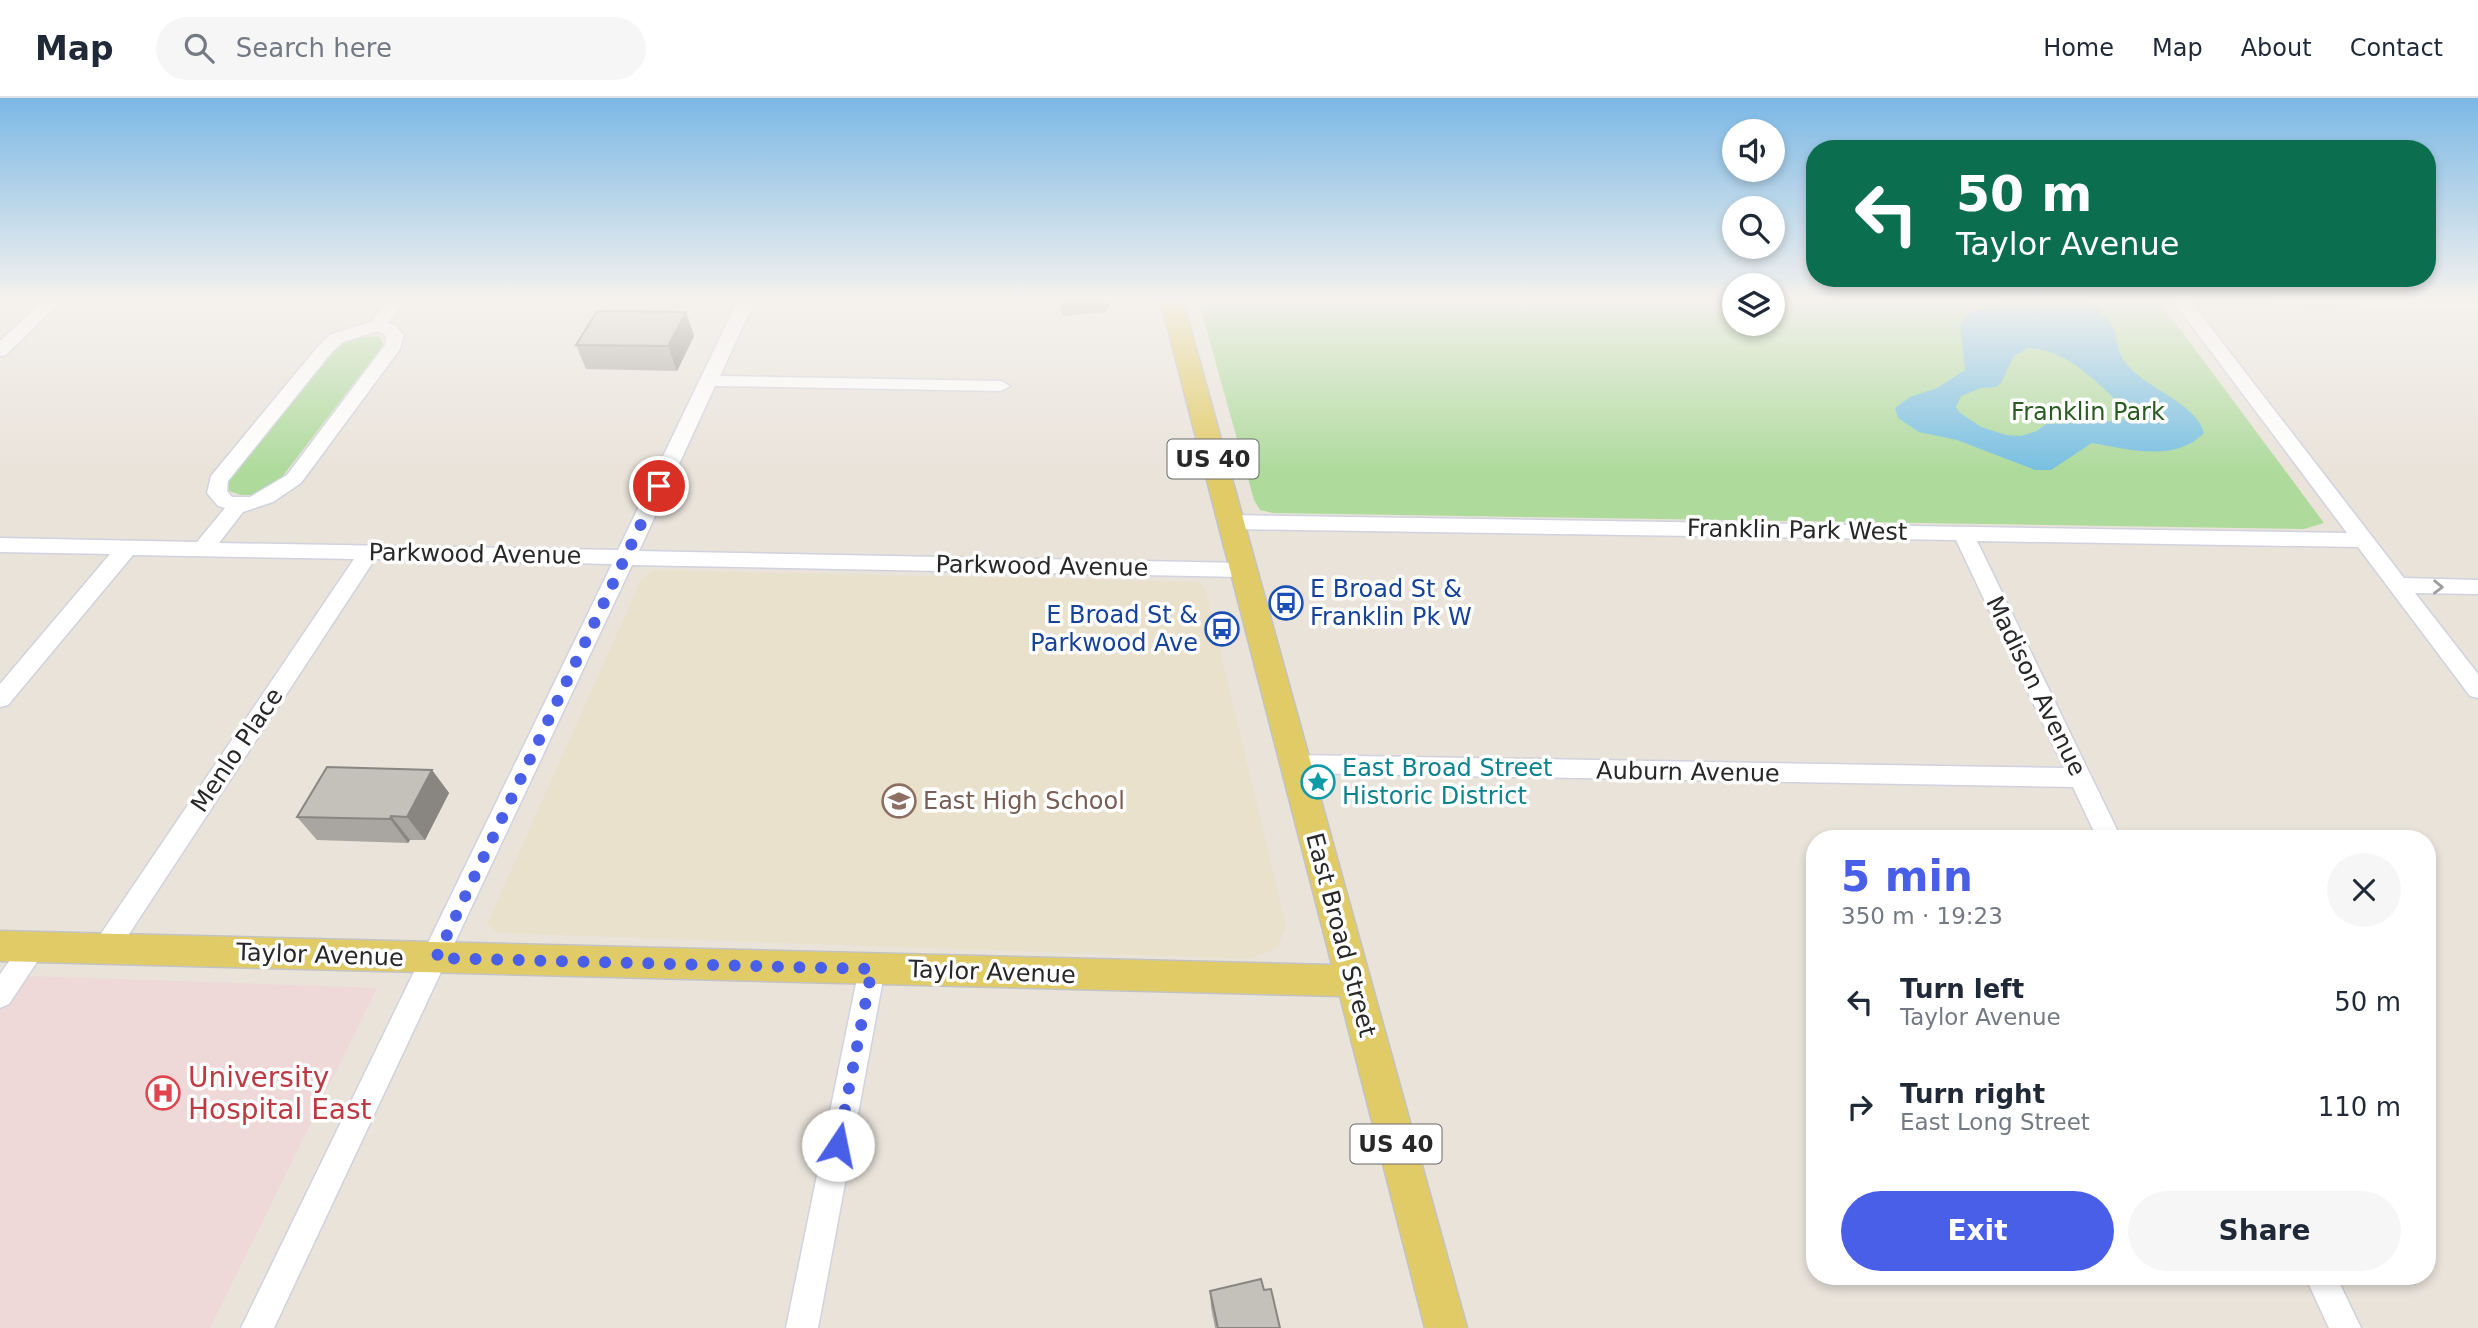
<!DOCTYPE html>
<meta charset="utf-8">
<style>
:root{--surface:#fff;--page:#f6f6f7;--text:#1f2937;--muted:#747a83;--line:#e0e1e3;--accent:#4a5fe7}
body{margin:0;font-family:"DejaVu Sans",sans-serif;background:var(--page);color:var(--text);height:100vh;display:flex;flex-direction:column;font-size:26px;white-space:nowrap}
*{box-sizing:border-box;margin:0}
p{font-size:23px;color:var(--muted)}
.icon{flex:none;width:38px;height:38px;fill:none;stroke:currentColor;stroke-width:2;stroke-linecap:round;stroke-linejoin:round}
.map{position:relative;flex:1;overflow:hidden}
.panel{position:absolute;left:1806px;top:732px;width:630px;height:455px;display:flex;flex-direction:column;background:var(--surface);border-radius:28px;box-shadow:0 4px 10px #0003}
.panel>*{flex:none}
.top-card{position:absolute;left:1806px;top:42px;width:630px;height:147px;border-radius:28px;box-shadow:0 4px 10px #0003;background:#0b6e4f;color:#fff;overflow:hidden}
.controls{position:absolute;left:1722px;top:21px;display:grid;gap:14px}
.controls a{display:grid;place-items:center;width:63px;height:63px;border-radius:50%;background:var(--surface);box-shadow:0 4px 10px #0003;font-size:35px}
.pin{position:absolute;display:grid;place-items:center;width:60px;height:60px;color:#fff;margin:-30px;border:4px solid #fff;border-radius:50%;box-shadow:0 2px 7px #0007}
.me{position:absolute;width:77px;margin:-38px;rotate:11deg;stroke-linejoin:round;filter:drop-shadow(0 0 5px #0008)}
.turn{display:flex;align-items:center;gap:24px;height:147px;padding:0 35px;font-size:32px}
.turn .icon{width:91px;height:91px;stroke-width:2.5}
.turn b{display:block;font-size:49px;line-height:60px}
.round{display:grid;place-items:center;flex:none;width:74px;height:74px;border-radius:37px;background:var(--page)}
.summary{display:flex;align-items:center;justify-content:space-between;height:119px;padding:0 35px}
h1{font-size:42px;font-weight:800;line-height:52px;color:var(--accent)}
.action{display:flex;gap:14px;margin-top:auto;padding:14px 35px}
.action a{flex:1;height:80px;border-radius:42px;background:var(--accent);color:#fff;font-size:28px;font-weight:800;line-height:80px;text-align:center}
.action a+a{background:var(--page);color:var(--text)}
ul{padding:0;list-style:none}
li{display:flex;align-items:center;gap:21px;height:105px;padding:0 35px}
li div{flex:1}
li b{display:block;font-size:26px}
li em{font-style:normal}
header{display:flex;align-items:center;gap:42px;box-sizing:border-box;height:98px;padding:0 35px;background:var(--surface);border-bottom:2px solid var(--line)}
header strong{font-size:33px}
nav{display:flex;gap:38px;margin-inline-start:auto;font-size:24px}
.search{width:490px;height:63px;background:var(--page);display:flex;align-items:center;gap:18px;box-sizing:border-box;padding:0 24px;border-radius:38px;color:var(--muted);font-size:26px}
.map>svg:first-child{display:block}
.education{fill:#e9e1cb}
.medical{fill:#efd8d8}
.green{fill:#aeda9c}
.water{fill:#77bfe1;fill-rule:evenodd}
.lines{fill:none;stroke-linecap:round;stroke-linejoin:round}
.minor-casing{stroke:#d0d2df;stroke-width:3}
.major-casing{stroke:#c3c3c3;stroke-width:3}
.minor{fill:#fff;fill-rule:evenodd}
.major{fill:#e1cb67;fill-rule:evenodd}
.wall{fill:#a9a5a0}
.shaded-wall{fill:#898682}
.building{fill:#c4c0ba;stroke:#898682;stroke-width:2}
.oneway{stroke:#9e9e9e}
.route{stroke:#4a5fe7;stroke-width:12;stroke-dasharray:0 21.6}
.labels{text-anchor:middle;stroke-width:7;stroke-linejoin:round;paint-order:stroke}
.shield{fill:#fff;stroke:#686868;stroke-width:2}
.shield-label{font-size:23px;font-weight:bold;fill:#282828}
.park-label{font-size:24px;fill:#295c20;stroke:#fff}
.street-label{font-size:24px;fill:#282828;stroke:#fff}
.transit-label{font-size:24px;fill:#164399;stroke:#fff;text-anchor:start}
.culture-label{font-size:24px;fill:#0d838f;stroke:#fff;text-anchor:start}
.education-label{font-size:24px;fill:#785e54;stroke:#fff;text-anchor:start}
.near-health-label{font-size:28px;fill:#be3a42;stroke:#fff;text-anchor:start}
</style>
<header>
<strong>Map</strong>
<div class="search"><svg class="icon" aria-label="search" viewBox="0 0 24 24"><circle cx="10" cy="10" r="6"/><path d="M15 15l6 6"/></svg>Search here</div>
<nav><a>Home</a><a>Map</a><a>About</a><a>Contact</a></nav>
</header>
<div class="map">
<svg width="2478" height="1230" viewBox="0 0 2478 1230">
<rect width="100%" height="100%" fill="#e9e3da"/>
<!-- education -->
<path class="education" d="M654 472 1198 484 1205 490 1286 828 1277 850 1250 861 498 835 487 826 641 482Z"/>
<!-- medical -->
<path class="medical" d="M0 877 377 890 210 1230H0Z"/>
<!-- green -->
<g class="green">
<path d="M1734 200V226H1773V200H2157L2324 425 2304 431 1273 415 1260 412 1254 402 1198 201Z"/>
<path d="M355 238 380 239 383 247 279 383 252 397H241L229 393V383L333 252 341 244Z"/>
</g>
<!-- water -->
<path class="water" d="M2012 200H2084C2093 209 2106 217 2112 227 2120 242 2114 254 2131 271 2150 291 2197 307 2204 335 2175 365 2128 351 2092 345L2051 372H2035L1957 342 1919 334 1898 320 1895 310 1910 299 1937 290 1965 272 1960 227 1967 216ZM2028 250C2069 252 2094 283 2123 308L2127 316 2123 321 2113 323 2046 326 2037 333 2021 338 2006 337 1981 329 1959 314 1956 309 1961 298 1981 290 1996 289 2001 285 2014 258Z"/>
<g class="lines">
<defs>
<g id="minor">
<path d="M46 200H64L6 257 0 258V243Z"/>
<path d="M389 200H406L388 225 395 227 404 237 400 251 301 385 273 404 243 414 219 445 618 452 739 200H756L720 278 1001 283 1010 288 1001 293 715 288 639 453 1243 465 1250 467 1253 472 1250 477 1243 479 632 467 274 1230H241L612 466 375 461 114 859 105 862 96 859 92 851 96 843 354 461 133 457 8 607 0 609V586L110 456 0 454V440L197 444 225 410 218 408 207 395 211 378 319 247 331 236 371 224ZM378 233 386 238 385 247 287 377 250 399H232L227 393 228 383 331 255 343 244Z"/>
<path d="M2171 200H2188L2404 480 2478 482V496L2415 495 2478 576V600L2470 598 2358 449 1977 443 2121 740H2097L2073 689 1296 675 1288 672 1284 666 1288 660 1296 657 2064 670 1956 442 1230 431 1223 429 1220 424 1223 419 1230 417 2347 435Z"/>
<path d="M2260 200H2478V209L2268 205Z"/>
<path d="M34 838 43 841 47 849 9 906 0 910V876L25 841Z"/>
<path d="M872 859 881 863 885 871 818 1230H786L859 871 863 863Z"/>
<path d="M2305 1178H2336L2361 1230H2329Z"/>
</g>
<path id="major" d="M1160 200H1182L1467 1230H1425L1340 898 0 863V833L1332 867Z"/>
</defs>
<!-- minor casing -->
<use href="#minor" class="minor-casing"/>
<!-- major casing -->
<use href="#major" class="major-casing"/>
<!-- minor -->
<use href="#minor" class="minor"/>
<!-- major -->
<use href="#major" class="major"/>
</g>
<!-- wall -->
<g class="wall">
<path d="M1059 200H1109L1110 210H1106V214L1062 218Z"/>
<path d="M686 214 694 238 677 273 586 271 576 247Z"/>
<path d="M432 672 449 695 425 742H410L408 745 317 742 297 719Z"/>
<path d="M1264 1192 1280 1230H1215L1211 1209 1210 1193Z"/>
</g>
<!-- shaded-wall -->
<g class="shaded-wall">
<path d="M686 214 694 238 677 273 668 248Z"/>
<path d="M432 672 449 695 425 742 407 719Z"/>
<path d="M391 718 410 742 408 745 390 721Z"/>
</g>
<!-- building -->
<g class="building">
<path d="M597 213 686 214 668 248 576 247Z"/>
<path d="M327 669 432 672 407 719 391 718 390 721 297 719Z"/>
<path d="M1261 1181 1264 1192 1271 1191 1280 1230H1218L1210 1193Z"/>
</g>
<!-- one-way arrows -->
<defs><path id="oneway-chevron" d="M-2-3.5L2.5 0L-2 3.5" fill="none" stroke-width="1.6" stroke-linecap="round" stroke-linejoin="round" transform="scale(1.75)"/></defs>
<use class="oneway" href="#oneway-chevron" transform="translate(2438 489) rotate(1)"/>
<!-- sky -->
<linearGradient id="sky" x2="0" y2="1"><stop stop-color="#7bb8e5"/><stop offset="0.54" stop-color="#f5f2ee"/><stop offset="1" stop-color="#f5f2ee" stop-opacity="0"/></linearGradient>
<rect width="2478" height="373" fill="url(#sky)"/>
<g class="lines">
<!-- route -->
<path class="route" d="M659 388 436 860 872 871 838 1047"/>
</g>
<!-- icons -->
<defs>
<symbol id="bus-ring" viewBox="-11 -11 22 22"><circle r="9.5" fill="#fff" stroke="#1a4fb4" stroke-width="1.5"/><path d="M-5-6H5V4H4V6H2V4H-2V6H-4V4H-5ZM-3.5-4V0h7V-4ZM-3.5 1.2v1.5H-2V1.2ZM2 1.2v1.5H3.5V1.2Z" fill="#1a4fb4"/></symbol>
<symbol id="sight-ring" viewBox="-11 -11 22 22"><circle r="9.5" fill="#fff" stroke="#0f9aa8" stroke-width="1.5"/><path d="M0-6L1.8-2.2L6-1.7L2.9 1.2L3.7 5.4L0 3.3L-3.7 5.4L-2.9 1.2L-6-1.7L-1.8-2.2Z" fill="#0f9aa8"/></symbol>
<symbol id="school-ring" viewBox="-11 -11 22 22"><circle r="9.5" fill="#fff" stroke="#8d6e63" stroke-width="1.5"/><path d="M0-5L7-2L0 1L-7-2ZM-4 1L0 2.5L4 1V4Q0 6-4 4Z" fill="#8d6e63"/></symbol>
<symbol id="hospital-ring" viewBox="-11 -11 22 22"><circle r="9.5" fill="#fff" stroke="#e0444e" stroke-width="1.5"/><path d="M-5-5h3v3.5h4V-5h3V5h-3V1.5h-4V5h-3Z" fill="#e0444e"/></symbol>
</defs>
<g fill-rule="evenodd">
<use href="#bus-ring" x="1267" y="486" width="38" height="38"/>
<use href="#bus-ring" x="1203" y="512" width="38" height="38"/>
<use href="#sight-ring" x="1299" y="665" width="38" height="38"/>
<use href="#school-ring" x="880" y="684" width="38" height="38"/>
<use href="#hospital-ring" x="144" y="976" width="38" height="38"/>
</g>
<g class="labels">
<!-- shield labels -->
<g class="shield">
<rect x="1167.5" y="341.5" width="91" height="39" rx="5"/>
<rect x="1350.5" y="1026.5" width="91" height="39" rx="5"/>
</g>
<g class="shield-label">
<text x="1213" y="369">US 40</text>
<text x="1396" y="1054">US 40</text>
</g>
<!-- park labels -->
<g class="park-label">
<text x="2088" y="322">Franklin Park</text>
</g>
<!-- street labels -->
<g class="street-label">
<text transform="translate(1797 432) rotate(1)" y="8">Franklin Park West</text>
<text transform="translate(475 456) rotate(1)" y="8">Parkwood Avenue</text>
<text transform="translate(1042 468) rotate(1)" y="8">Parkwood Avenue</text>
<text transform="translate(2036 588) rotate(64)" y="8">Madison Avenue</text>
<text transform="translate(237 652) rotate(-56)" y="8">Menlo Place</text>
<text transform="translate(1688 674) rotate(1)" y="8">Auburn Avenue</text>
<text transform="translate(1341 837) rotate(75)" y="8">East Broad Street</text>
<text transform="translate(320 857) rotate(2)" y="8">Taylor Avenue</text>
<text transform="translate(992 874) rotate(2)" y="8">Taylor Avenue</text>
</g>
<!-- transit labels -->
<g class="transit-label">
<text x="1310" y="499">E Broad St &amp;<tspan x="1310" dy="28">Franklin Pk W</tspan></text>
<text x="1198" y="525" text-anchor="end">E Broad St &amp;<tspan x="1198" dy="28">Parkwood Ave</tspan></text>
</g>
<!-- culture labels -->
<g class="culture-label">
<text x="1342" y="678">East Broad Street<tspan x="1342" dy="28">Historic District</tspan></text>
</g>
<!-- education labels -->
<g class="education-label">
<text x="923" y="711">East High School</text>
</g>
<!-- near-health labels -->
<g class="near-health-label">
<text x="188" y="989">University<tspan x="188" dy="32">Hospital East</tspan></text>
</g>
</g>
</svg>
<div class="controls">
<a><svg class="icon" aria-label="sound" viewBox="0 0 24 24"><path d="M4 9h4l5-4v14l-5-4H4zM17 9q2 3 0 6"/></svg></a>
<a><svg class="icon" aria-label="search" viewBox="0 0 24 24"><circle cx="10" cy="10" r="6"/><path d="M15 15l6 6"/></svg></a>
<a><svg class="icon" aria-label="layers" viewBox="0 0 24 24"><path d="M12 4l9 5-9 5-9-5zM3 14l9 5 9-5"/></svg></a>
</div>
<div class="pin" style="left:659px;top:388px;background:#d93025"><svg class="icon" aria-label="arrive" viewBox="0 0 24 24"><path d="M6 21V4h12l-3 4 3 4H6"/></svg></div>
<svg class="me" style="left:838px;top:1047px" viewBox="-20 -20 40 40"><circle r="19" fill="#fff"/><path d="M0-13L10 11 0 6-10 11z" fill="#4a5fe7"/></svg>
<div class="top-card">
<div class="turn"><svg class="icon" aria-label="left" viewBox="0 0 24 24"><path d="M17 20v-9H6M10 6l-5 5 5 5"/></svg><div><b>50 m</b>Taylor Avenue</div></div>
</div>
<section class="panel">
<div class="summary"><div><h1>5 min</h1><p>350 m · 19:23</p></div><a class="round"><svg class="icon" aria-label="close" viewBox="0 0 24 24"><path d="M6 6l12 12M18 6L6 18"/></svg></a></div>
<ul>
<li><svg class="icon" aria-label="left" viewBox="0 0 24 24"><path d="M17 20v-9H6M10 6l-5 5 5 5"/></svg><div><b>Turn left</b><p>Taylor Avenue</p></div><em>50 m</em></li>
<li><svg class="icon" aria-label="right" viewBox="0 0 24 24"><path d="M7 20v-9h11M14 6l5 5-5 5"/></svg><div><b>Turn right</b><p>East Long Street</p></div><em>110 m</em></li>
</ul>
<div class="action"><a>Exit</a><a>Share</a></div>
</section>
</div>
